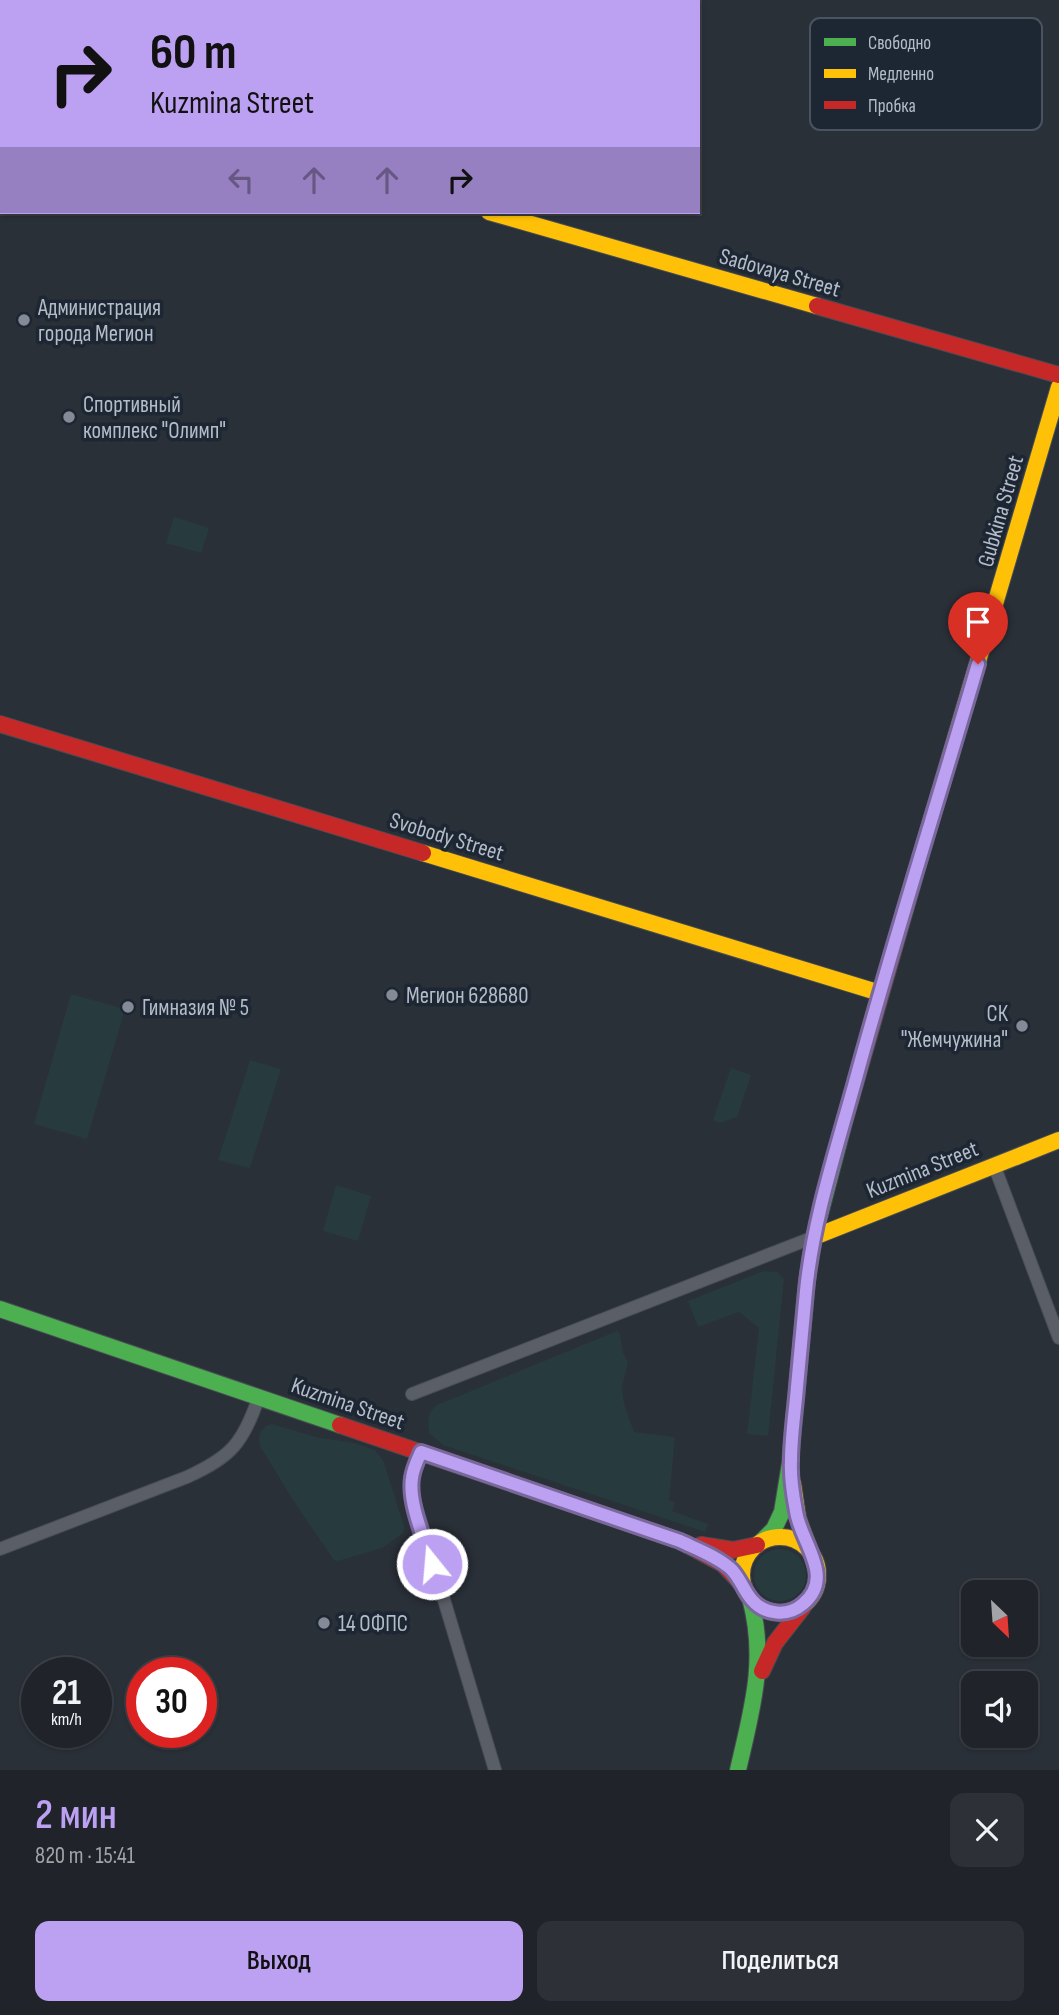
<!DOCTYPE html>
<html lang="ru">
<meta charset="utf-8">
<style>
:root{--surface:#20242a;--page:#2d3036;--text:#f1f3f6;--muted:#a2a4a8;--line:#3d4147;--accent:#bca0f2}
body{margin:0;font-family:"Sofia Sans Condensed",sans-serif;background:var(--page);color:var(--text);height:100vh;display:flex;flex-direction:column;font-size:26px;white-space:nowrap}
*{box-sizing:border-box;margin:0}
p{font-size:23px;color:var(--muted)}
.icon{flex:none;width:38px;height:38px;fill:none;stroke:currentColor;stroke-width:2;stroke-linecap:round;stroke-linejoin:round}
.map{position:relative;height:1770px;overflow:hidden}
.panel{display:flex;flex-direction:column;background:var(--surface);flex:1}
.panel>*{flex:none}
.guide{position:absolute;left:0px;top:0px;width:700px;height:214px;box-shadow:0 2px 5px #0004,0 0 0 2px var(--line);background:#bca0f2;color:#111;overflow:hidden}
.needle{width:46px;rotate:155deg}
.tools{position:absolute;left:961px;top:1580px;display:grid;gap:14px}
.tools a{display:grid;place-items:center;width:77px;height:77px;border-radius:14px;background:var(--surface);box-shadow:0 2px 5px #0004,0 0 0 2px var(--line);font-size:35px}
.speed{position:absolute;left:21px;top:1657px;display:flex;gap:14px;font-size:35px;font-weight:700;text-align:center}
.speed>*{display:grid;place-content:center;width:91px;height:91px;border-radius:50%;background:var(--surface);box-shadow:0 2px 5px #0004,0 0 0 2px var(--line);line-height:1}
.speed small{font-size:18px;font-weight:400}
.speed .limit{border:10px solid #d22;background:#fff;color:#111}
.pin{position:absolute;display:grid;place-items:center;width:60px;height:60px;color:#fff;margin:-72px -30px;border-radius:50% 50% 50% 0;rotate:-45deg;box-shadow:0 0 7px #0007}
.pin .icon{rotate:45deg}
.me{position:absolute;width:77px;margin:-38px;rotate:343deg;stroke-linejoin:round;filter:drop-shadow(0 0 5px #0008)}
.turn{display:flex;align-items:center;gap:24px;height:147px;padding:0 35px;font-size:32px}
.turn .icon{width:91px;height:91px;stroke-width:2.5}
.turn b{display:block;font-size:49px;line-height:60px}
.lanes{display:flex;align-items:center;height:66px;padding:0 35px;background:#0003;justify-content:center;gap:35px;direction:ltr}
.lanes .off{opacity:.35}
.round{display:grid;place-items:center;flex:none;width:74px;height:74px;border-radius:14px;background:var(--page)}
.overview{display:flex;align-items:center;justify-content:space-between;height:119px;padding:0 35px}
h1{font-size:42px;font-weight:600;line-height:52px;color:var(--accent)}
.button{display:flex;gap:14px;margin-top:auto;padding:14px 35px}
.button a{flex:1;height:80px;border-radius:14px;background:var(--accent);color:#111;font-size:28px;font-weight:600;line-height:80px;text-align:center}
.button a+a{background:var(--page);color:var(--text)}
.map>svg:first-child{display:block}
.green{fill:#273a3e}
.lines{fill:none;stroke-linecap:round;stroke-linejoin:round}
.street-casing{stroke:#484c53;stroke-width:14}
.fast-casing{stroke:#484c53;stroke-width:18}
.slow-casing{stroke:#484c53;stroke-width:18}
.jam-casing{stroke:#484c53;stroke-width:18}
.street{stroke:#5a5e66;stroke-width:12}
.fast{stroke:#4caf50;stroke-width:16}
.slow{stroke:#ffc107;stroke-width:16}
.jam{stroke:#c62828;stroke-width:16}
.route-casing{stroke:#7a689d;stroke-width:18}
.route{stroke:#bca0f2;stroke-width:12}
.poi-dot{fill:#848b96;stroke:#1d2633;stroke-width:2.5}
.labels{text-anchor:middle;stroke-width:7;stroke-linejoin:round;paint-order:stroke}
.street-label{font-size:23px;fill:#b4bcc9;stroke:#1d2633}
.poi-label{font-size:23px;fill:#b4bcc9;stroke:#1d2633;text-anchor:start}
.key{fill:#1d2633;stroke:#4a5360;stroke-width:2}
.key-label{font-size:19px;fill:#b4bcc9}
</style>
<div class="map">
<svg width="1059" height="1770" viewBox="0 0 1059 1770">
<rect width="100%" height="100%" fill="#2a3038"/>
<!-- green -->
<g class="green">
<path d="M174 517 209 528 201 553 166 543Z"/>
<path d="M71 994 125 1009 87 1139 34 1124Z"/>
<path d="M250 1060 281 1069 250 1168 218 1160Z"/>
<path d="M731 1068 751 1075 737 1117 720 1123 713 1120Z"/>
<path d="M336 1185 371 1196 358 1241 323 1231Z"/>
<path d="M764 1271 777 1272 784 1279 768 1436 747 1434 759 1328 739 1312 698 1327 688 1301Z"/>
<path d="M617 1331 620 1334 623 1353 628 1362 622 1387 624 1404 634 1432 675 1437 669 1500 675 1502 672 1511 708 1524 705 1532 443 1445 430 1434C427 1423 427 1412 437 1405Z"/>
<path d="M272 1424 316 1437 354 1443 375 1450 383 1460 404 1526 403 1533 382 1548 338 1561 334 1560 293 1500 260 1446C257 1436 261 1426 272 1424Z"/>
<circle cx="780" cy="1575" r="26"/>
</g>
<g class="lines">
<defs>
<g id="street">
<path d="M994 1165 1059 1338"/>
<path d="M412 1394 814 1237"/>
<path d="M421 1453C414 1467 411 1477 412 1493L495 1770"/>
<path d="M0 1549 187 1477C233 1456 242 1443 259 1397"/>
</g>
<g id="fast">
<path d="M17 0V2"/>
<path d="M0 1309 340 1425"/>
<path d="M762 1541 774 1529 782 1512 790 1463 807 1281 814 1237 845 1119"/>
<path d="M738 1770C752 1709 767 1660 750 1598"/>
</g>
<g id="slow">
<path d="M0 60 2 54"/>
<path d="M489 212 817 306"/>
<path d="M423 853 880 993"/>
<path d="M920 858 1059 387"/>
<path d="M814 1237 1059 1140"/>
<path d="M793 1484 798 1518 810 1551"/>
<circle cx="780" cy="1575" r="38"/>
</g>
<g id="jam">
<path d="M817 306 1059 375"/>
<path d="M0 724 423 853"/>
<path d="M845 1119 920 858"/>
<path d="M340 1425 680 1541 723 1564 744 1586"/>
<path d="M701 1545 733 1550 757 1545"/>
<path d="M762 1671 775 1643 803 1607"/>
</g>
</defs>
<!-- street casing -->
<use href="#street" class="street-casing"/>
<!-- fast casing -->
<use href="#fast" class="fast-casing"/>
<!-- slow casing -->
<use href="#slow" class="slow-casing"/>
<!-- jam casing -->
<use href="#jam" class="jam-casing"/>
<!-- street -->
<use href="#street" class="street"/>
<!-- fast -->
<use href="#fast" class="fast"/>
<!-- slow -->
<use href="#slow" class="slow"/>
<!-- jam -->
<use href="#jam" class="jam"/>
</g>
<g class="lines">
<defs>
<path id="route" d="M432 1564C425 1540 408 1503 412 1478 413 1469 417 1461 421 1452L680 1541C697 1549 716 1556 730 1568 740 1577 743 1590 752 1600 765 1615 788 1617 803 1604 836 1577 800 1542 796 1511 793 1495 790 1477 791 1461 791 1436 795 1412 797 1387 800 1355 803 1323 806 1291 813 1220 836 1151 855 1082 893 942 937 804 978 664"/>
</defs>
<!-- route casing -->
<use href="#route" class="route-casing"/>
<!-- route -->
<use href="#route" class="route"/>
</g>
<!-- markers -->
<g class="poi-dot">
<circle cx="24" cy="320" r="7"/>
<circle cx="69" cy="417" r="7"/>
<circle cx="392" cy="995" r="7"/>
<circle cx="128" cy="1007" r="7"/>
<circle cx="1022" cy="1026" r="7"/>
<circle cx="324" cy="1623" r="7"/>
</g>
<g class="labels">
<!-- street labels -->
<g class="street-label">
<text transform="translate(780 272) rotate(16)" y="8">Sadovaya Street</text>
<text transform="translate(1000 511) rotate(-74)" y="8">Gubkina Street</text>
<text transform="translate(447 836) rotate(17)" y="8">Svobody Street</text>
<text transform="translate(922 1169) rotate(-22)" y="8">Kuzmina Street</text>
<text transform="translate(348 1403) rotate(19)" y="8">Kuzmina Street</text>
</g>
<!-- poi labels -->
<g class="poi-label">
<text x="38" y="315">Администрация<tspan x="38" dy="26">города Мегион</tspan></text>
<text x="83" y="412">Спортивный<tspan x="83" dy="26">комплекс "Олимп"</tspan></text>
<text x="406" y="1003">Мегион 628680</text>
<text x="142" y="1015">Гимназия № 5</text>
<text x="1008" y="1021" text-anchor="end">СК<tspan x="1008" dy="26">"Жемчужина"</tspan></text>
<text x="338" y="1631">14 ОФПС</text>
</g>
</g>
<!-- legend -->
<rect x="810" y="18" width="232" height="112" rx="10" class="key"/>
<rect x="824" y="38" width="32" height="8" fill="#4caf50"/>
<rect x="824" y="69" width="32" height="9" fill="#ffc107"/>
<rect x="824" y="101" width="32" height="8" fill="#c62828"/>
<g class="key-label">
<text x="868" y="49">Свободно</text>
<text x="868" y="80">Медленно</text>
<text x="868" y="112">Пробка</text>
</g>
</svg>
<div class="tools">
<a><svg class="needle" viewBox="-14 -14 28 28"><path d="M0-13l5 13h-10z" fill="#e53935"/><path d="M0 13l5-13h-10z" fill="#a2a4a8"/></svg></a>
<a><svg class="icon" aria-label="sound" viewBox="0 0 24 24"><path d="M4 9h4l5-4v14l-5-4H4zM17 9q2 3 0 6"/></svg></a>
</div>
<div class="speed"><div>21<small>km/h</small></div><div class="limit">30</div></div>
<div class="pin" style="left:978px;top:664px;background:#d93025"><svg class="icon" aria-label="arrive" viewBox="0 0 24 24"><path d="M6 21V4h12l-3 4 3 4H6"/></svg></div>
<svg class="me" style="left:432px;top:1564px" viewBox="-20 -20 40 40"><circle r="17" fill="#bca0f2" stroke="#fff" stroke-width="3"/><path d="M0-11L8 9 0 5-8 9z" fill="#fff"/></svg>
<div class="guide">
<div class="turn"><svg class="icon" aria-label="right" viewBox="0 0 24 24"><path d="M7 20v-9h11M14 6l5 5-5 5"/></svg><div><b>60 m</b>Kuzmina Street</div></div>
<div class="lanes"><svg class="icon off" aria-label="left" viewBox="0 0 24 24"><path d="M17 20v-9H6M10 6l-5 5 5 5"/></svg><svg class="icon off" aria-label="ahead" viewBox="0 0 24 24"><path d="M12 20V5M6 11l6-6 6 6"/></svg><svg class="icon off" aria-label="ahead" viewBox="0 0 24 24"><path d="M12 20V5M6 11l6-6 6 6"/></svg><svg class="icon" aria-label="right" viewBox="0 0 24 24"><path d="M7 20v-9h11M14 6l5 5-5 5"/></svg></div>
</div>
</div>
<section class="panel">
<div class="overview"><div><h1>2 мин</h1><p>820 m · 15:41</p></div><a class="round"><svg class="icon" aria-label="close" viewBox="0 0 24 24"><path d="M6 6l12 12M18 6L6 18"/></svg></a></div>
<div class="button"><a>Выход</a><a>Поделиться</a></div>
</section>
